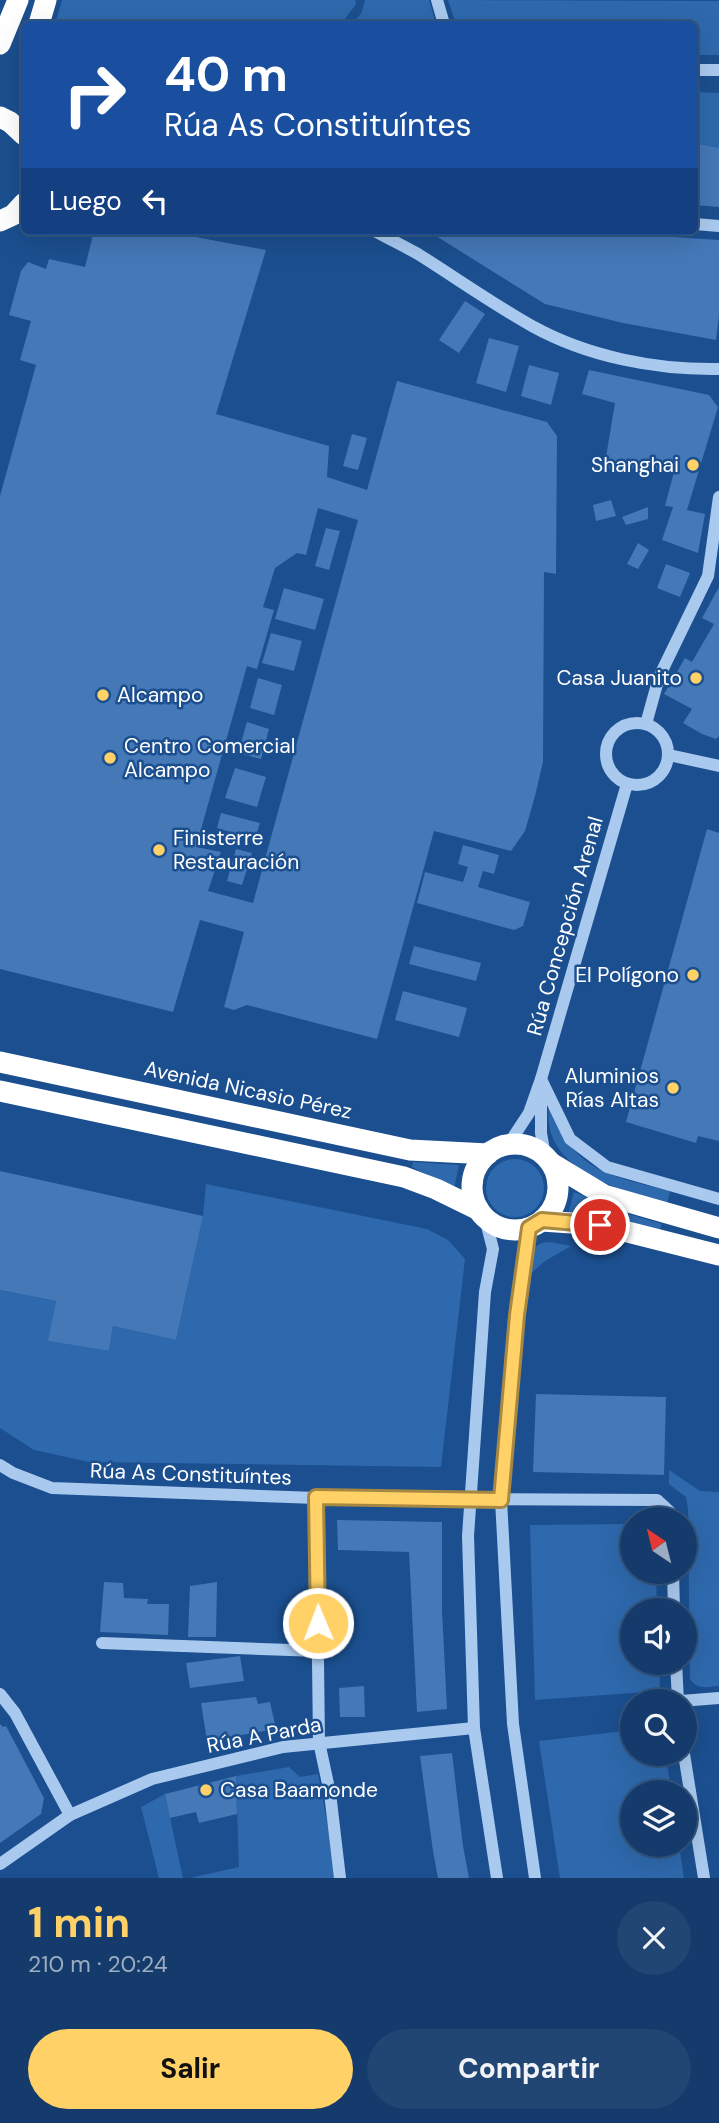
<!DOCTYPE html>
<html lang="es">
<meta charset="utf-8">
<style>
:root{--surface:#143b6b;--page:#214673;--text:#f1f3f6;--muted:#9dadc1;--line:#33557e;--accent:#ffd166}
body{margin:0;font-family:"DM Sans",sans-serif;background:var(--page);color:var(--text);height:100vh;display:flex;flex-direction:column;font-size:26px;white-space:nowrap}
*{box-sizing:border-box;margin:0}
p{font-size:23px;color:var(--muted)}
.icon{flex:none;width:38px;height:38px;fill:none;stroke:currentColor;stroke-width:2;stroke-linecap:round;stroke-linejoin:round}
.map{position:relative;height:1878px;overflow:hidden}
.details{display:flex;flex-direction:column;background:var(--surface);flex:1}
.details>*{flex:none}
.banner{position:absolute;left:21px;top:21px;width:677px;height:214px;border-radius:10px;box-shadow:0 7px 28px #0002,0 0 0 2px var(--line);background:#1a4fa0;color:#fff;overflow:hidden}
.needle{width:46px;rotate:325deg}
.buttons{position:absolute;left:620px;top:1507px;display:grid;gap:14px}
.buttons a{display:grid;place-items:center;width:77px;height:77px;border-radius:50%;background:var(--surface);box-shadow:0 7px 28px #0002,0 0 0 2px var(--line);font-size:35px}
.pin{position:absolute;display:grid;place-items:center;width:60px;height:60px;color:#fff;margin:-30px;border:4px solid #fff;border-radius:50%;box-shadow:0 2px 7px #0007}
.me{position:absolute;width:77px;margin:-38px;rotate:359deg;stroke-linejoin:round;filter:drop-shadow(0 0 5px #0008)}
.turn{display:flex;align-items:center;gap:24px;height:147px;padding:0 28px;font-size:32px}
.turn .icon{width:91px;height:91px;stroke-width:2.5}
.turn b{display:block;font-size:49px;line-height:60px}
.then{display:flex;align-items:center;height:66px;padding:0 28px;background:#0003;gap:14px;font-size:26px}
.round{display:grid;place-items:center;flex:none;width:74px;height:74px;border-radius:37px;background:var(--page)}
.overview{display:flex;align-items:center;justify-content:space-between;height:119px;padding:0 28px}
h1{font-size:42px;font-weight:700;line-height:52px;color:var(--accent)}
.cta{display:flex;gap:14px;margin-top:auto;padding:14px 28px}
.cta a{flex:1;height:80px;border-radius:42px;background:var(--accent);color:#111;font-size:28px;font-weight:700;line-height:80px;text-align:center}
.cta a+a{background:var(--page);color:var(--text)}
.map>svg:first-child{display:block}
.green{fill:#2e69ad}
.building{fill:#4478b7;fill-rule:evenodd}
.lines{fill:none;stroke-linecap:round;stroke-linejoin:round}
.minor{stroke:#a9c9ee;stroke-width:12}
.highway{stroke:#fff;stroke-width:21}
.route-casing{stroke:#a68842;stroke-width:18}
.route{stroke:#ffd166;stroke-width:12}
.poi-dot{fill:#ffd166;stroke:#1b4f8f;stroke-width:2.5}
.labels{text-anchor:middle;stroke-width:5;stroke-linejoin:round;paint-order:stroke}
.poi-label{font-size:21px;fill:#fff;stroke:#1b4f8f;text-anchor:end}
.street-label{font-size:21px;fill:#fff;stroke:#1b4f8f}
</style>
<div class="map">
<svg width="719" height="1878" viewBox="0 0 719 1878">
<rect width="100%" height="100%" fill="#1b4f8f"/>
<!-- green -->
<g class="green">
<path d="M62 0H355L356 4 341 24H55Z"/>
<path d="M365 0H429L436 24H351L361 14Z"/>
<path d="M448 0 719 1V55H695V24H456Z"/>
<path d="M695 92 719 93V148L699 144V165L695 164Z"/>
<path d="M549 1107C556 1120 562 1134 571 1146 593 1176 636 1182 670 1191L667 1204C621 1190 541 1170 549 1107Z"/>
<circle cx="515" cy="1188" r="29"/>
<path d="M413 1162 459 1165 454 1188 412 1167Z"/>
<path d="M206 1184 427 1229 448 1240 465 1259 441 1467 89 1462 34 1450 0 1428V1290L56 1301 49 1341 109 1351 113 1326 176 1340 203 1216Z"/>
<path d="M574 1192 625 1213 662 1224 659 1232 568 1215Z"/>
<path d="M550 1242 571 1246 545 1261 528 1276C531 1260 529 1242 550 1242Z"/>
<path d="M669 1470 700 1491 719 1492V1686C707 1687 697 1690 690 1679L688 1509 686 1497 669 1484Z"/>
<path d="M632 1524V1572H656L657 1610H632V1662L659 1663 660 1691 535 1700 530 1525Z"/>
<path d="M632 1730V1754H666L671 1792H632V1844L679 1845 684 1878H560L539 1741Z"/>
<path d="M289 1767 300 1777 318 1774 334 1859V1878H190L239 1867 236 1776Z"/>
<path d="M165 1794 183 1878H159L141 1807Z"/>
</g>
<!-- building -->
<g class="building">
<path d="M699 144 719 148V207L695 205V164L699 165Z"/>
<path d="M94 231H163L266 250 216 414 329 446 327 477 367 490 397 381 547 422 557 436 556 574 544 572 543 762 535 796 525 831 511 851 434 831 377 1039 247 1005 234 1010 224 1007 244 932 200 920 173 1012 0 969V496L36 365 20 360 31 321 9 315 21 271 28 262 46 269 49 259 85 267ZM318 508 358 520 253 903 208 891 221 852 196 847 247 666 257 669 274 610 263 607 275 568 297 553 306 555Z"/>
<path d="M428 231H579L719 240V315L716 340 623 323 545 304Z"/>
<path d="M465 301 485 314 459 353 439 340Z"/>
<path d="M489 338 519 346 506 392 476 383Z"/>
<path d="M529 365 559 373 551 405 521 396Z"/>
<path d="M589 370 709 395 718 407 687 510 705 514 698 553 662 540 673 507 665 506 674 472 652 468 604 469 615 403 582 394Z"/>
<path d="M352 434 367 438 358 470 343 466Z"/>
<path d="M611 500 616 516 596 521 593 505Z"/>
<path d="M648 507V519L626 525 622 517Z"/>
<path d="M326 528 340 531 329 570 315 566Z"/>
<path d="M638 543 649 550 638 569 627 564Z"/>
<path d="M666 564 690 573 680 597 657 588Z"/>
<path d="M719 587V736L716 739 702 734 683 723 692 709 664 694 685 658 692 662 714 624 702 618Z"/>
<path d="M284 588 324 599 315 630 275 619Z"/>
<path d="M271 633 302 641 294 671 262 663Z"/>
<path d="M258 678 282 685 274 715 250 708Z"/>
<path d="M247 722 269 729 261 759 238 753Z"/>
<path d="M235 768 266 777 257 807 225 798Z"/>
<path d="M221 813 260 823 255 839 217 828Z"/>
<path d="M707 829 719 833V1141L698 1136 696 1143 626 1122Z"/>
<path d="M463 845 499 855 494 874 483 871 478 887 530 902 523 926 514 930 417 903 425 872 463 882 468 867 458 864Z"/>
<path d="M236 849 252 853 242 885 227 881Z"/>
<path d="M414 946 481 963 476 981 409 964Z"/>
<path d="M403 991 467 1008 459 1037 395 1020Z"/>
<path d="M0 1171 203 1216 176 1340 113 1326 109 1351 48 1341 56 1301 0 1290Z"/>
<path d="M536 1394 666 1397 664 1475 533 1472Z"/>
<path d="M337 1520 442 1522V1610L447 1709 417 1712 409 1552 338 1550Z"/>
<path d="M104 1582 123 1583 124 1598 148 1599 147 1604H169L168 1635 100 1632Z"/>
<path d="M217 1582 216 1637H188L190 1586Z"/>
<path d="M240 1656 244 1681 190 1688 186 1663Z"/>
<path d="M364 1686 365 1717H340L339 1688Z"/>
<path d="M256 1697 258 1704 270 1702 276 1729 207 1741 201 1703Z"/>
<path d="M0 1724 3 1727 6 1726 44 1798 41 1814 0 1843Z"/>
<path d="M452 1753 463 1846 469 1878H438L433 1851 420 1756Z"/>
<path d="M236 1776 237 1814 199 1823 196 1812 170 1818 165 1794Z"/>
</g>
<g class="lines">
<!-- minor -->
<g class="minor">
<path d="M437 0 444 24"/>
<path d="M695 70H719"/>
<path d="M695 224 719 226"/>
<path d="M375 231C389 239 404 246 418 254 456 278 493 304 532 326 588 357 656 370 719 369"/>
<circle cx="637" cy="754" r="31"/>
<path d="M646 724 659 677 708 576 719 497"/>
<path d="M669 755 719 766"/>
<path d="M541 1079 570 1139 607 1167 719 1199"/>
<path d="M541 1086V1133L545 1156"/>
<path d="M508 1145 529 1113 541 1079 627 784"/>
<path d="M485 1218 493 1249 485 1292 468 1536 474 1728 497 1878"/>
<path d="M529 1228 517 1315 501 1500 513 1724 535 1878"/>
<path d="M0 1465 13 1473 52 1488 316 1498 657 1500 671 1513V1519"/>
<path d="M316 1498 319 1742 330 1793 340 1878"/>
<path d="M673 1572 674 1610"/>
<path d="M102 1643 318 1651"/>
<path d="M676 1662 678 1701"/>
<path d="M0 1694 15 1713 70 1815"/>
<path d="M681 1701 719 1698"/>
<path d="M684 1754 704 1878"/>
<path d="M0 1864 70 1815 152 1779 283 1747 474 1728"/>
</g>
<!-- highway -->
<g class="highway">
<path d="M39 24 46 0"/>
<path d="M0 44 18 0"/>
<path d="M0 117 10 122 24 135"/>
<path d="M0 221 13 215 24 203"/>
<path d="M0 1062 410 1150 488 1154"/>
<path d="M0 1091 404 1177 436 1189 479 1210"/>
<circle cx="515" cy="1187" r="43"/>
<path d="M551 1163 604 1195 719 1228"/>
<path d="M542 1221 600 1225 719 1255"/>
</g>
</g>
<g class="lines">
<defs>
<path id="route" d="M318 1623 316 1497 501 1500 517 1315 529 1228 542 1220 600 1225"/>
</defs>
<!-- route casing -->
<use href="#route" class="route-casing"/>
<!-- route -->
<use href="#route" class="route"/>
</g>
<!-- markers -->
<g class="poi-dot">
<circle cx="693" cy="465" r="7"/>
<circle cx="696" cy="678" r="7"/>
<circle cx="103" cy="695" r="7"/>
<circle cx="110" cy="758" r="7"/>
<circle cx="159" cy="850" r="7"/>
<circle cx="693" cy="975" r="7"/>
<circle cx="673" cy="1088" r="7"/>
<circle cx="206" cy="1790" r="7"/>
</g>
<g class="labels">
<!-- poi labels -->
<g class="poi-label">
<text x="679" y="472">Shanghai</text>
<text x="682" y="685">Casa Juanito</text>
<text x="117" y="702" text-anchor="start">Alcampo</text>
<text x="124" y="753" text-anchor="start">Centro Comercial<tspan x="124" dy="24">Alcampo</tspan></text>
<text x="173" y="845" text-anchor="start">Finisterre<tspan x="173" dy="24">Restauración</tspan></text>
<text x="679" y="982">El Polígono</text>
<text x="659" y="1083">Aluminios<tspan x="659" dy="24">Rías Altas</tspan></text>
<text x="220" y="1797" text-anchor="start">Casa Baamonde</text>
</g>
<!-- street labels -->
<g class="street-label">
<text transform="translate(565 926) rotate(-74)" y="7">Rúa Concepción Arenal</text>
<text transform="translate(248 1090) rotate(12)" y="7">Avenida Nicasio Pérez</text>
<text transform="translate(191 1474) rotate(2)" y="7">Rúa As Constituíntes</text>
<text transform="translate(264 1735) rotate(-11)" y="7">Rúa A Parda</text>
</g>
</g>
</svg>
<div class="buttons">
<a><svg class="needle" viewBox="-14 -14 28 28"><path d="M0-13l5 13h-10z" fill="#e53935"/><path d="M0 13l5-13h-10z" fill="#9dadc1"/></svg></a>
<a><svg class="icon" aria-label="sound" viewBox="0 0 24 24"><path d="M4 9h4l5-4v14l-5-4H4zM17 9q2 3 0 6"/></svg></a>
<a><svg class="icon" aria-label="search" viewBox="0 0 24 24"><circle cx="10" cy="10" r="6"/><path d="M15 15l6 6"/></svg></a>
<a><svg class="icon" aria-label="layers" viewBox="0 0 24 24"><path d="M12 4l9 5-9 5-9-5zM3 14l9 5 9-5"/></svg></a>
</div>
<div class="pin" style="left:600px;top:1225px;background:#d93025"><svg class="icon" aria-label="arrive" viewBox="0 0 24 24"><path d="M6 21V4h12l-3 4 3 4H6"/></svg></div>
<svg class="me" style="left:318px;top:1623px" viewBox="-20 -20 40 40"><circle r="17" fill="#ffd166" stroke="#fff" stroke-width="3"/><path d="M0-11L8 9 0 5-8 9z" fill="#fff"/></svg>
<div class="banner">
<div class="turn"><svg class="icon" aria-label="right" viewBox="0 0 24 24"><path d="M7 20v-9h11M14 6l5 5-5 5"/></svg><div><b>40 m</b>Rúa As Constituíntes</div></div>
<div class="then">Luego<svg class="icon" aria-label="left" viewBox="0 0 24 24"><path d="M17 20v-9H6M10 6l-5 5 5 5"/></svg></div>
</div>
</div>
<section class="details">
<div class="overview"><div><h1>1 min</h1><p>210 m · 20:24</p></div><a class="round"><svg class="icon" aria-label="close" viewBox="0 0 24 24"><path d="M6 6l12 12M18 6L6 18"/></svg></a></div>
<div class="cta"><a>Salir</a><a>Compartir</a></div>
</section>
